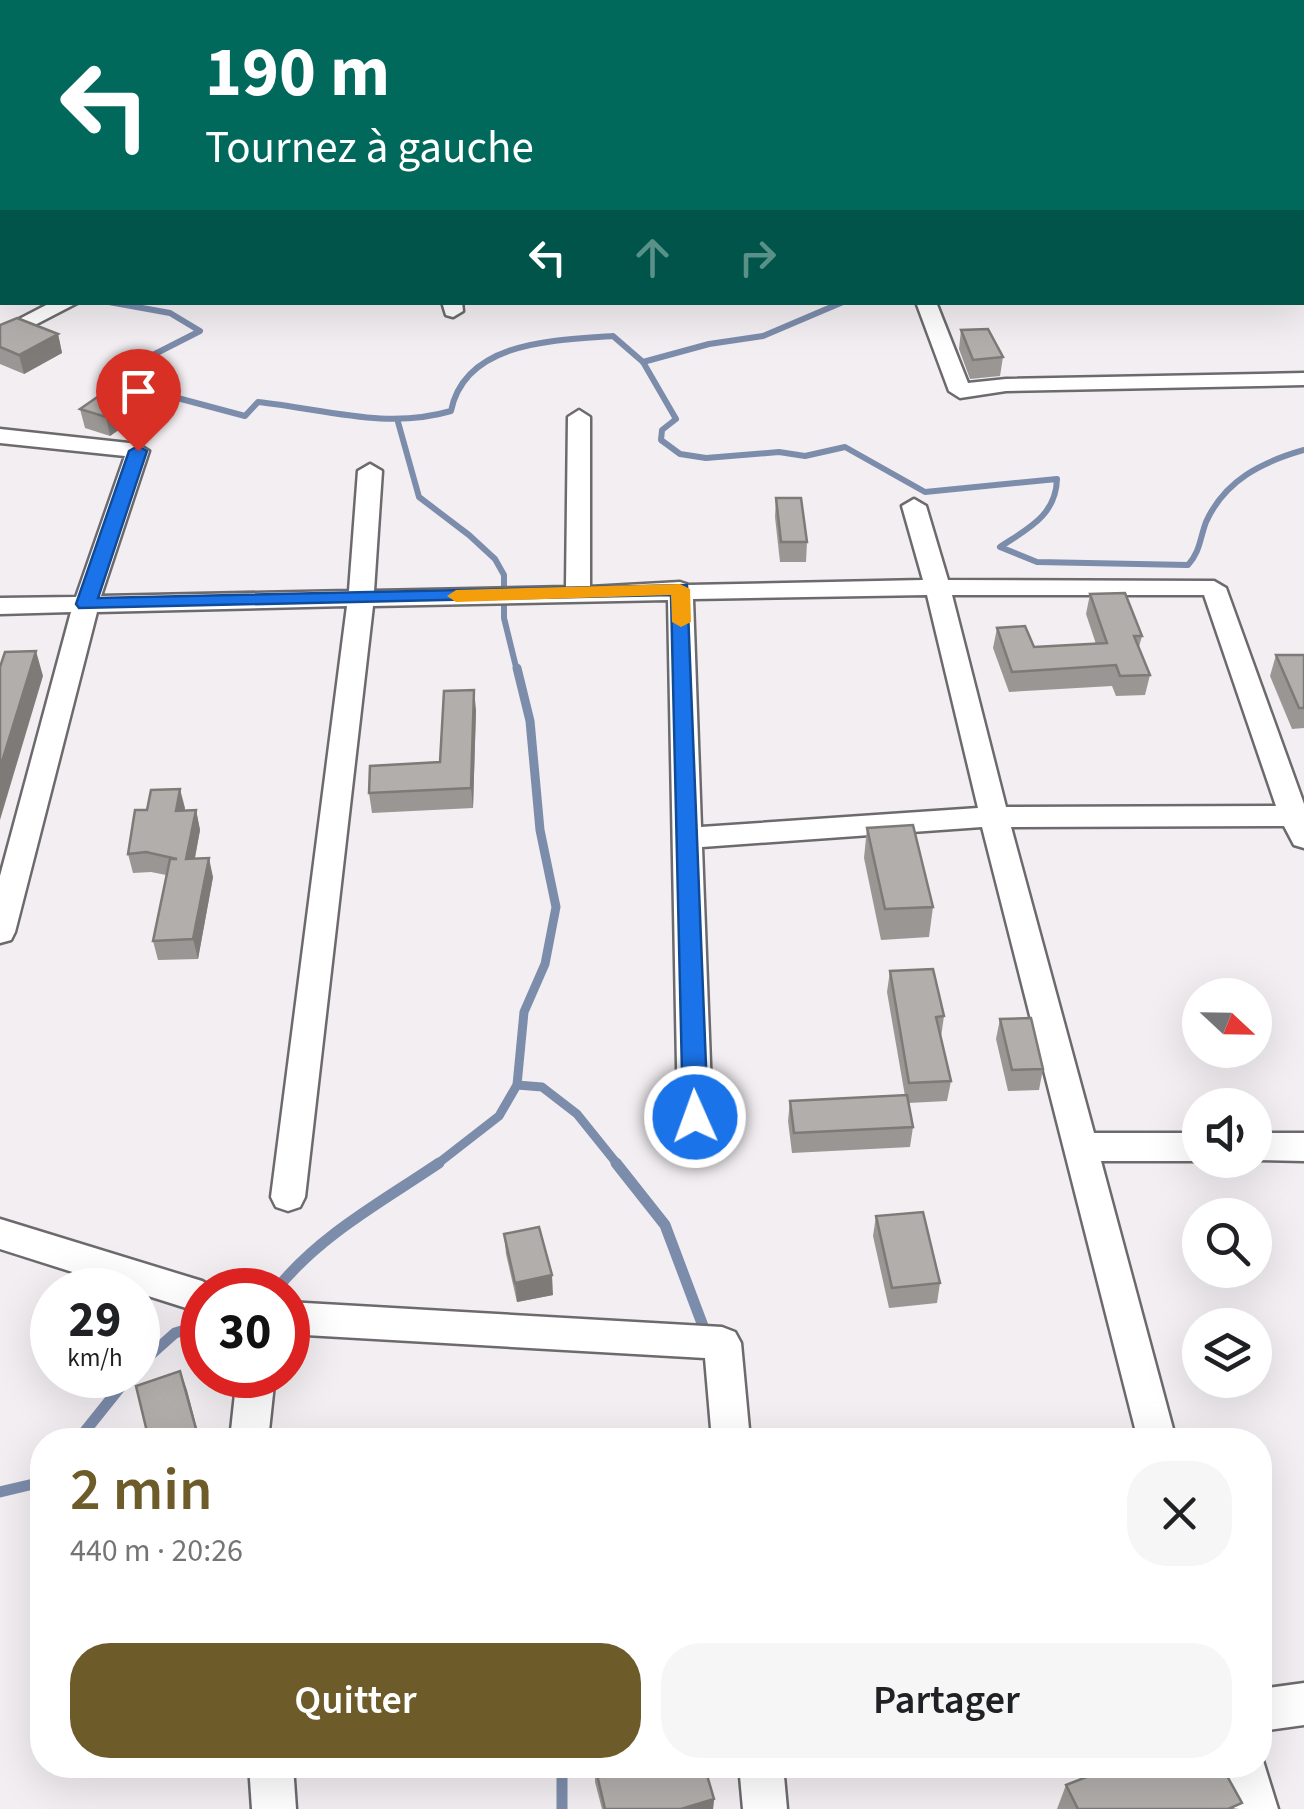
<!DOCTYPE html>
<html lang="fr">
<meta charset="utf-8">
<style>
:root{--surface:#fff;--page:#f6f6f6;--text:#202124;--muted:#757577;--accent:#6d5c2a}
body{margin:0;font-family:"Source Sans 3",sans-serif;background:var(--page);color:var(--text);height:100vh;display:flex;flex-direction:column;font-size:38px;white-space:nowrap}
*{box-sizing:border-box;margin:0}
p{font-size:32px;color:var(--muted)}
.icon{flex:none;width:55px;height:55px;fill:none;stroke:currentColor;stroke-width:2;stroke-linecap:round;stroke-linejoin:round}
.map{position:relative;flex:1;overflow:hidden}
.sheet{position:absolute;left:30px;top:1428px;width:1242px;height:350px;display:flex;flex-direction:column;background:var(--surface);border-radius:40px;box-shadow:0 10px 40px #0002}
.sheet>*{flex:none}
.guide{position:absolute;left:0px;top:0px;width:1305px;height:305px;box-shadow:0 10px 40px #0002;background:#00695c;color:#fff;overflow:hidden}
.needle{width:65px;rotate:112deg}
.tools{position:absolute;left:1182px;top:978px;display:grid;gap:20px}
.tools a{display:grid;place-items:center;width:90px;height:90px;border-radius:50%;background:var(--surface);box-shadow:0 10px 40px #0002;font-size:50px}
.speed{position:absolute;left:30px;top:1268px;display:flex;gap:20px;font-size:50px;font-weight:700;text-align:center}
.speed>*{display:grid;place-content:center;width:130px;height:130px;border-radius:50%;background:var(--surface);box-shadow:0 10px 40px #0002;line-height:1}
.speed small{font-size:25px;font-weight:400}
.speed .limit{border:15px solid #d22;background:#fff;color:#111}
.pin{position:absolute;display:grid;place-items:center;width:85px;height:85px;color:#fff;margin:-102px -42px;border-radius:50% 50% 50% 0;rotate:-45deg;box-shadow:0 0 10px #0007}
.pin .icon{rotate:45deg}
.me{position:absolute;width:110px;margin:-55px;rotate:358deg;stroke-linejoin:round;filter:drop-shadow(0 0 8px #0008)}
.turn{display:flex;align-items:center;gap:35px;height:210px;padding:0 40px;font-size:45px}
.turn .icon{width:130px;height:130px;stroke-width:2.5}
.turn b{display:block;font-size:70px;line-height:85px}
.lanes{display:flex;align-items:center;height:95px;padding:0 40px;background:#0003;justify-content:center;gap:50px;direction:ltr}
.lanes .off{opacity:.35}
.round{display:grid;place-items:center;flex:none;width:105px;height:105px;border-radius:40px;background:var(--page)}
.overview{display:flex;align-items:center;justify-content:space-between;height:170px;padding:0 40px}
h1{font-size:60px;font-weight:600;line-height:75px;color:var(--accent)}
.cta{display:flex;gap:20px;margin-top:auto;padding:20px 40px}
.cta a{flex:1;height:115px;border-radius:40px;background:var(--accent);color:#fff;font-size:40px;font-weight:600;line-height:115px;text-align:center}
.cta a+a{background:var(--page);color:var(--text)}
.map>svg:first-child{display:block}
.lines{fill:none;stroke-linecap:round;stroke-linejoin:round}
.stream-far3{stroke:#7c8cab;stroke-width:5}
.stream-far2{stroke:#7c8cab;stroke-width:6}
.stream-far1{stroke:#7c8cab;stroke-width:9}
.stream{stroke:#7c8cab;stroke-width:11}
.minor-casing{stroke:#6d6a6e;stroke-width:5}
.highway-casing{stroke:#8b5841;stroke-width:5}
.minor{fill:#fff;fill-rule:evenodd}
.highway{fill:#cf815d;fill-rule:evenodd}
.wall{fill:#999693}
.shaded-wall{fill:#7d7a78}
.building{fill:#b2aeab;stroke:#7d7a78;stroke-width:2.5}
.route{fill:#1a73e8;stroke:#114b97;stroke-width:2.5}
.slow{fill:#f59e0b}
</style>
<div class="map">
<svg width="1304" height="1809" viewBox="0 0 1304 1809">
<rect width="100%" height="100%" fill="#f2eef2"/>
<g class="lines">
<!-- stream-far3 -->
<path class="stream-far3" d="M260 2 269 0"/>
<!-- stream-far2 -->
<g class="stream-far2">
<path d="M109 302 170 313 200 331 147 358 136 373"/>
<path d="M643 362 709 344 763 336 843 302"/>
<path d="M155 392 245 416 258 402C324 409 386 430 451 411 465 341 555 340 613 336L643 362 676 419 662 430 661 440 680 454 706 458 779 452 805 456 845 447 925 492 1057 479C1056 516 1027 529 1000 547L1037 562 1188 565C1200 552 1200 538 1206 522 1225 480 1262 462 1304 450"/>
<path d="M398 422 419 497 469 535 495 559 504 575V618L517 671"/>
</g>
<!-- stream-far1 -->
<g class="stream-far1">
<path d="M517 1085 542 1087 577 1114 618 1165"/>
<path d="M436 1165 499 1116 517 1085 524 1012 545 964 556 907 540 830 530 721 517 668"/>
</g>
<!-- stream -->
<g class="stream">
<path d="M616 1163 665 1225 706 1334"/>
<path d="M276 1290C318 1236 383 1201 439 1163"/>
<path d="M138 1366 175 1333 202 1325"/>
<path d="M78 1440 130 1375"/>
<path d="M0 1492 42 1482"/>
<path d="M562 1765V1809"/>
</g>
<defs>
<g id="minor">
<path d="M645 0H661V2H646Z"/>
<rect x="1302" y="29" width="2" height="10"/>
<rect x="0" y="96" width="2" height="10"/>
<rect x="1302" y="261" width="2" height="12"/>
<path d="M52 302H79L0 343V329Z"/>
<path d="M442 302H462L463 311 453 317 446 315Z"/>
<path d="M916 302H936L968 383 1006 379 1304 373V385L1006 391 960 398 949 391Z"/>
<path d="M579 410 590 417V587L680 582 689 585 923 580 902 506 914 499 926 506 948 580 1214 581 1226 588 1304 804V848L1294 845 1284 826 1011 827 1094 1133H1200V1161H1101L1176 1440H1138L982 827 702 847 712 1117 707 1126 695 1130 683 1126 678 1117 668 600 373 606 305 1197 300 1207 288 1211 276 1207 271 1197 347 606 97 612 15 932 11 940 0 943V876L71 612 0 614V598L76 597 125 456 0 443V429L138 444 149 451 101 596 349 591 358 471 370 464 382 471 374 591 566 587 568 417ZM927 595 978 808 701 827 693 599ZM952 595H1204L1276 806 1006 807Z"/>
<path d="M1255 1133H1304V1161L1253 1160Z"/>
<path d="M0 1219 202 1281 217 1290H202V1313L0 1249Z"/>
<path d="M288 1302 722 1327 735 1332 741 1343 750 1440H712L705 1358 288 1334Z"/>
<path d="M237 1375H275L268 1440H230Z"/>
<path d="M1304 1683V1725L1260 1731V1689Z"/>
<path d="M1260 1751 1278 1809H1234L1222 1765H1260Z"/>
<path d="M249 1765H293L296 1809H252Z"/>
<path d="M739 1765H783L787 1809H743Z"/>
</g>
<rect id="highway" x="1302" y="114" width="2" height="16"/>
</defs>
<!-- minor casing -->
<use href="#minor" class="minor-casing"/>
<!-- highway casing -->
<use href="#highway" class="highway-casing"/>
<!-- minor -->
<use href="#minor" class="minor"/>
<!-- highway -->
<use href="#highway" class="highway"/>
</g>
<!-- wall -->
<g class="wall">
<rect x="667" y="0" width="34" height="2"/>
<rect x="0" y="28" width="2" height="41"/>
<path d="M0 325 58 334 62 353 24 374 0 364Z"/>
<path d="M961 330 1003 357 1000 376 970 379 959 349Z"/>
<path d="M164 398 110 436 85 428 80 409Z"/>
<path d="M776 498 807 542 806 562H780L775 517Z"/>
<path d="M1090 594 1142 636 1139 647 1150 675 1145 695 1116 696 1112 686 1009 692 993 648 997 628 1034 647 1096 644 1086 614Z"/>
<path d="M1276 655H1304V728L1292 729 1270 676Z"/>
<path d="M476 710 473 808 372 813 369 793 440 762Z"/>
<path d="M185 808 184 811 196 810 200 830 195 858 213 877 198 959 158 960 153 941 166 875 151 872 133 873 128 854 147 810Z"/>
<path d="M867 828 933 907 929 937 881 940 864 858Z"/>
<path d="M890 971 944 1016 941 1037 951 1081 947 1101 908 1103 913 1127 910 1147 792 1153 788 1121 790 1101 905 1096 887 992Z"/>
<path d="M1000 1019 1043 1069 1039 1090 1008 1091 996 1039Z"/>
<path d="M876 1216 940 1283 937 1303 889 1308 873 1236Z"/>
<path d="M504 1234 553 1295 517 1302 506 1254Z"/>
<path d="M595 1766 714 1799 713 1809H602L595 1782Z"/>
<path d="M1066 1785 1239 1809H1057Z"/>
</g>
<!-- shaded-wall -->
<g class="shaded-wall">
<path d="M58 334 62 353 24 374 19 355Z"/>
<path d="M160 379 164 398 110 436 106 417Z"/>
<path d="M36 651 43 676 0 820V768Z"/>
<path d="M474 690 476 710 473 808 471 788Z"/>
<path d="M180 789 185 808 180 830 176 811Z"/>
<path d="M196 810 200 830 191 878 186 859Z"/>
<path d="M209 858 213 877 198 959 193 939Z"/>
<path d="M552 1275 553 1295 517 1302 515 1283Z"/>
<path d="M180 1371 187 1390 200 1440H166Z"/>
<path d="M714 1799 713 1809H681Z"/>
</g>
<!-- building -->
<g class="building">
<path d="M78 0H115L114 2H77Z"/>
<path d="M1159 0H1234L1240 1V2H1161Z"/>
<rect x="0" y="28" width="2" height="25"/>
<path d="M17 318 58 334 19 355 0 347V325Z"/>
<path d="M988 329 1003 357 973 360 961 330Z"/>
<path d="M148 362 160 379 106 417 80 409Z"/>
<path d="M776 498H801L807 542H781Z"/>
<path d="M1125 593 1142 636H1134L1150 675 1120 676 1116 665 1012 672 997 628 1025 626 1034 647 1107 643 1090 594Z"/>
<path d="M36 651 0 768V667L5 652Z"/>
<path d="M1276 655H1304V708H1299Z"/>
<path d="M474 690 471 788 369 793 370 766 440 762 444 691Z"/>
<path d="M180 789 176 811 196 810 186 859 209 858 193 939 153 941 170 859H177L146 852 128 854 135 810H147L151 790Z"/>
<path d="M913 825 933 907 885 909 867 828Z"/>
<path d="M933 969 944 1016 936 1017 951 1081 909 1083 890 971Z"/>
<path d="M1031 1018 1043 1069 1012 1070 1000 1019Z"/>
<path d="M907 1095 913 1127 794 1133 790 1101Z"/>
<path d="M923 1212 940 1283 892 1288 876 1216Z"/>
<path d="M539 1227 552 1275 515 1283 504 1234Z"/>
<path d="M180 1371 196 1429 166 1440H149L136 1386Z"/>
<path d="M599 1765H704L714 1799 681 1809H605L595 1766Z"/>
<path d="M1117 1765H1221L1242 1803 1228 1809H1078L1066 1785Z"/>
</g>
<!-- route -->
<path class="route" d="M138 446 147 451 98 598 687 585 708 1117 704 1124H686L683 1117 671 595 79 608 76 604 129 451Z"/>
<!-- slow -->
<path class="slow" d="M680 584 690 589 691 622 681 627 672 622 671 595 456 602 447 596 456 590Z"/>
</svg>
<div class="tools">
<a><svg class="needle" viewBox="-14 -14 28 28"><path d="M0-13l5 13h-10z" fill="#e53935"/><path d="M0 13l5-13h-10z" fill="#757577"/></svg></a>
<a><svg class="icon" aria-label="sound" viewBox="0 0 24 24"><path d="M4 9h4l5-4v14l-5-4H4zM17 9q2 3 0 6"/></svg></a>
<a><svg class="icon" aria-label="search" viewBox="0 0 24 24"><circle cx="10" cy="10" r="6"/><path d="M15 15l6 6"/></svg></a>
<a><svg class="icon" aria-label="layers" viewBox="0 0 24 24"><path d="M12 4l9 5-9 5-9-5zM3 14l9 5 9-5"/></svg></a>
</div>
<div class="speed"><div>29<small>km/h</small></div><div class="limit">30</div></div>
<div class="pin" style="left:138px;top:451px;background:#d93025"><svg class="icon" aria-label="arrive" viewBox="0 0 24 24"><path d="M6 21V4h12l-3 4 3 4H6"/></svg></div>
<svg class="me" style="left:695px;top:1117px" viewBox="-20 -20 40 40"><circle r="17" fill="#1a73e8" stroke="#fff" stroke-width="3"/><path d="M0-11L8 9 0 5-8 9z" fill="#fff"/></svg>
<div class="guide">
<div class="turn"><svg class="icon" aria-label="left" viewBox="0 0 24 24"><path d="M17 20v-9H6M10 6l-5 5 5 5"/></svg><div><b>190 m</b>Tournez à gauche</div></div>
<div class="lanes"><svg class="icon" aria-label="left" viewBox="0 0 24 24"><path d="M17 20v-9H6M10 6l-5 5 5 5"/></svg><svg class="icon off" aria-label="ahead" viewBox="0 0 24 24"><path d="M12 20V5M6 11l6-6 6 6"/></svg><svg class="icon off" aria-label="right" viewBox="0 0 24 24"><path d="M7 20v-9h11M14 6l5 5-5 5"/></svg></div>
</div>
<section class="sheet">
<div class="overview"><div><h1>2 min</h1><p>440 m · 20:26</p></div><a class="round"><svg class="icon" aria-label="close" viewBox="0 0 24 24"><path d="M6 6l12 12M18 6L6 18"/></svg></a></div>
<div class="cta"><a>Quitter</a><a>Partager</a></div>
</section>
</div>
